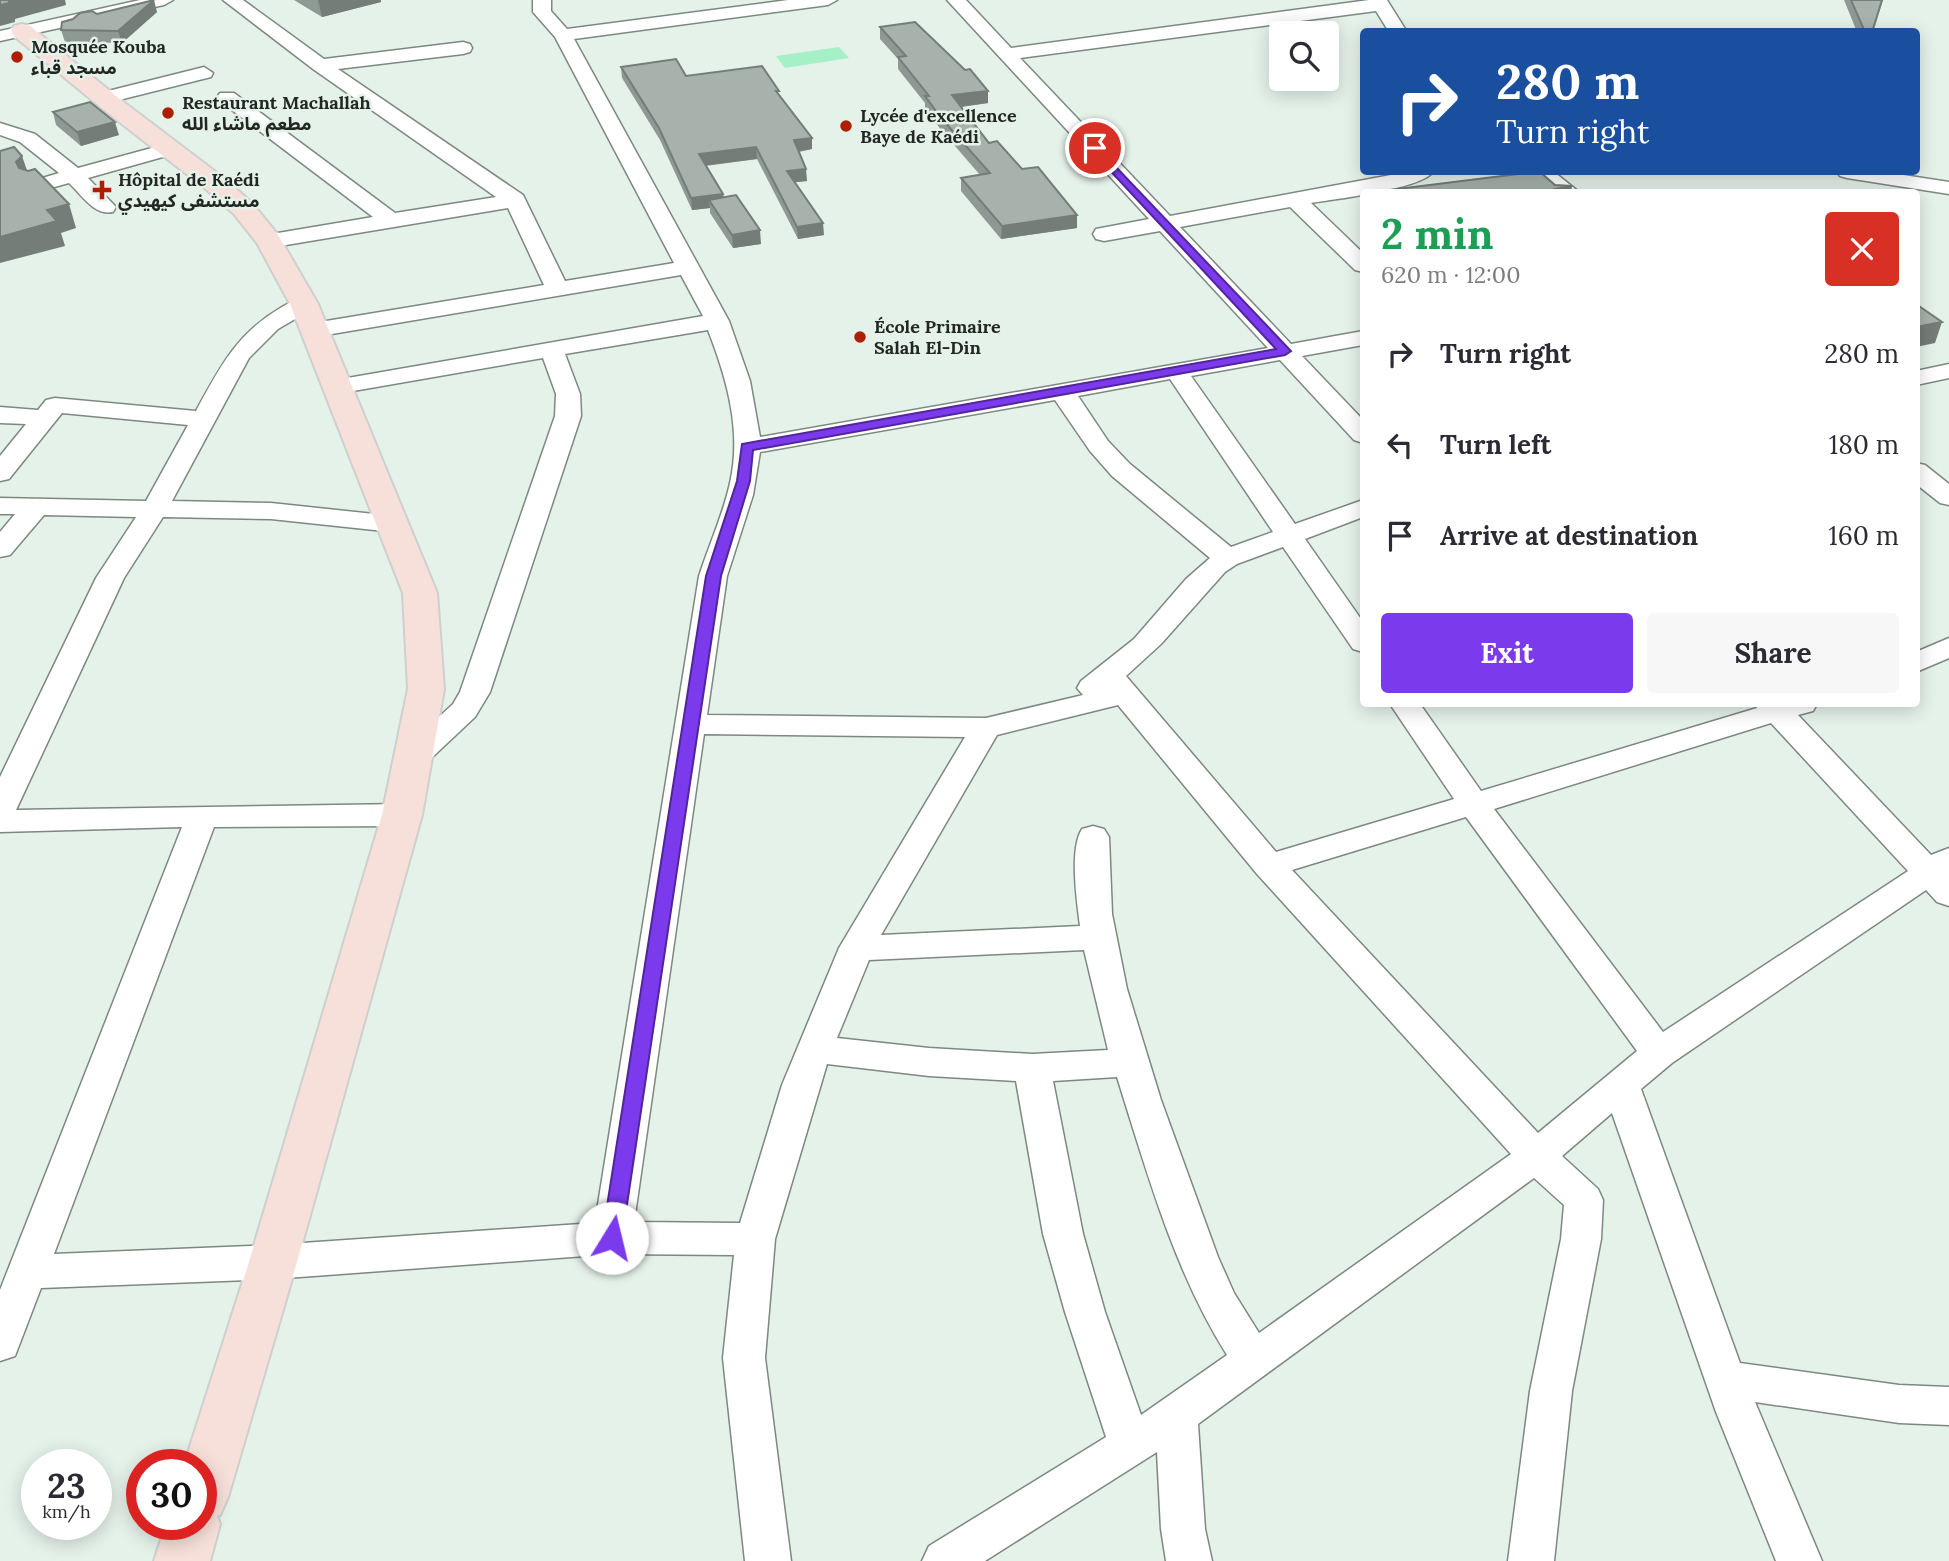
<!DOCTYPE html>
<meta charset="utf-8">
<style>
:root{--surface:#fff;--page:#f7f7f7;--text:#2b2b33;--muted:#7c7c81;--accent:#7c3aed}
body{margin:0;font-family:Lora,"Noto Sans Arabic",serif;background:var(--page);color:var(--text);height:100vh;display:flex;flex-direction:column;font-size:26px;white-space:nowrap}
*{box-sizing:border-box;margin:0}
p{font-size:23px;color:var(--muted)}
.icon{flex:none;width:38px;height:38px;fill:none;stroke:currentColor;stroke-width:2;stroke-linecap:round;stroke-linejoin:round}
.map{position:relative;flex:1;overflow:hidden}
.panel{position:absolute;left:1360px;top:189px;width:560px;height:518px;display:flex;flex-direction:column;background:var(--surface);border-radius:7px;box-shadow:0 4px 18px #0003}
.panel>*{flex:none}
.guide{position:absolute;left:1360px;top:28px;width:560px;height:147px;border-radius:7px;box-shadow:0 4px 18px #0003;background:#1a4fa0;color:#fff;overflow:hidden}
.tools{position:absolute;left:1269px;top:21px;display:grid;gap:14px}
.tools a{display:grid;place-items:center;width:70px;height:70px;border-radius:7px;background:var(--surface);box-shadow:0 4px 18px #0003;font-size:35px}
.speed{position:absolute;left:21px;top:1449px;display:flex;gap:14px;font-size:35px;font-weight:700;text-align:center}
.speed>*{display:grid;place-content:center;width:91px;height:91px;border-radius:50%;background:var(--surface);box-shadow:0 4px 18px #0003;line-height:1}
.speed small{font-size:18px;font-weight:400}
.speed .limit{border:10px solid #d22;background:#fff;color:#111}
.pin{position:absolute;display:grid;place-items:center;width:60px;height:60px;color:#fff;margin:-30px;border:4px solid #fff;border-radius:50%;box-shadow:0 2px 7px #0007}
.me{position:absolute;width:77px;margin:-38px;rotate:9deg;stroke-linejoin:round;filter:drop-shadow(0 0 5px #0008)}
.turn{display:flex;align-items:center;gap:24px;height:147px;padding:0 21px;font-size:32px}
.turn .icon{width:91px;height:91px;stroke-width:2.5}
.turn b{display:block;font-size:49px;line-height:60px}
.round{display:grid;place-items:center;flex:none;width:74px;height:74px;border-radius:7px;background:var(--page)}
.headline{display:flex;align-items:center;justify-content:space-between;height:119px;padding:0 21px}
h1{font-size:42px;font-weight:800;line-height:52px;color:#1e9e55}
.primary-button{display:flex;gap:14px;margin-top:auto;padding:14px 21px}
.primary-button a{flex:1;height:80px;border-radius:7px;background:var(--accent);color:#fff;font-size:28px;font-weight:800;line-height:80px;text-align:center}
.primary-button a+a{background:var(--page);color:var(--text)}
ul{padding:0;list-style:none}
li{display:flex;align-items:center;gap:21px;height:91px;padding:0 21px}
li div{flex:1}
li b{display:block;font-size:26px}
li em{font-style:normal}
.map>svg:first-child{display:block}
.green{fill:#a5f0c7}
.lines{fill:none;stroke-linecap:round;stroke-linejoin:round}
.minor-casing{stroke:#7d8881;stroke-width:3}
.major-casing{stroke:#cecfcf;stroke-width:4}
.minor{fill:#fff;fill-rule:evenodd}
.major{fill:#f8e0da;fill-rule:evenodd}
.wall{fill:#8f9993}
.shaded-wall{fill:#747d78}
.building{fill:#a6b2ab;stroke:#747d78;stroke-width:2}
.route{fill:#7c3aed;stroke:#51269a;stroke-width:2}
.poi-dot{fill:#ad1f01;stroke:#e5f2ea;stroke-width:2.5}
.labels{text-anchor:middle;stroke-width:5;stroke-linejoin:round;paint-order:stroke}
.far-poi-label{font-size:18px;font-weight:bold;fill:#222724;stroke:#e5f2ea;text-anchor:start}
</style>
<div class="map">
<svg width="1949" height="1561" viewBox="0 0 1949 1561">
<rect width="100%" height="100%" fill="#e5f2ea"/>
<!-- green -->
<path class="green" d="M839 47 849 58 785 68 776 56Z"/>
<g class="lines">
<defs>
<g id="minor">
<path d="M140 0H173L164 5 0 41V31Z"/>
<path d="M223 0H243L324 59 463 42 470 44 472 48 470 52 463 54 338 69 523 195 565 281 674 263 555 37 533 12V0H551V11L567 29 788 0H837L828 5 574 39 729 321 750 381 760 437 1268 348 1160 231 1104 241 1096 239 1093 234 1096 229 1149 219 947 0H966L1011 48 1369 0H1387L1407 32H1389L1376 11 1020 58 1170 216 1407 172H1433C1421 189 1335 199 1311 203L1363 253V272L1355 270 1290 207 1180 227 1291 344 1363 331V345L1302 356 1363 420V443L1354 440 1280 360 1191 376 1295 524 1363 500V517L1305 539 1363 622V652L1353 649 1283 547 1237 564 1225 572 1161 644 1126 676 1276 852 1454 799 1390 704H1420L1481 791 1757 708 1755 704H1817L1813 711 1798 715 1931 855 1949 848V906L1937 902 1926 890 1672 1063 1641 1089 1740 1363 1899 1385 1949 1387V1425L1899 1423 1755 1402 1822 1561H1776L1716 1412 1612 1113 1562 1156 1598 1189 1603 1200 1601 1239 1572 1391 1554 1561H1508L1530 1391 1561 1239 1564 1205 1534 1178 1198 1424 1205 1529 1212 1561H1166L1161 1529 1157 1452 985 1561H922L929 1546 1106 1437 1065 1312 1043 1234 1016 1081 929 1076 827 1064 775 1239 765 1358 791 1561H745L723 1358 734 1255 612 1254 273 1279 41 1288 15 1356 0 1361V1290L182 827 0 832V777L96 578 136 517 44 515 10 555 0 557V532L15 514H0V498L146 501 188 425 62 413 9 479 0 481V456L26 424 0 423V407L38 410 46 400 55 398 196 411C220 367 237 333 282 307 293 301 300 296 312 299L316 304 312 309 278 329 249 358 172 501 271 503 393 516 403 518 406 524 403 530 393 532 271 519 163 517 124 578 16 810 402 804 413 807 418 815 413 823 402 826 214 827 54 1254 273 1245 595 1223 699 576C709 545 723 515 730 483 742 431 727 379 708 330L565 354 580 394 581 416 490 692 475 717 425 764 414 767 403 764 398 757 403 750 453 704 460 692 555 416 556 394 543 358 336 394 327 392 324 387 327 382 336 380 703 316 681 275 314 337 306 335 302 330 306 325 314 323 544 285 508 208 268 248 260 246 257 241 260 236 373 217 220 101 217 97 220 93H234L395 213 496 197 313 69ZM1170 379 1273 532 1231 547 1130 464 1108 441 1078 396ZM1055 400 1090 451 1112 476 1210 558 1186 579 1134 639 1081 681 1077 688 1083 695 986 718 707 715 727 576 753 495 760 452ZM1118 705 1257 874 1511 1154 1259 1333 1234 1293 1218 1257 1161 1100 1127 989 1112 914 1109 837 1104 829 1093 826 1082 829C1069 849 1077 902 1080 926L881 935 997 735ZM1771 723 1908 871 1663 1032 1494 809ZM704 734 965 737 839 948 782 1085 740 1223 634 1222ZM1466 817 1637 1051 1538 1133 1292 870ZM1084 950 1108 1050 1032 1054 929 1048 837 1038 869 960ZM1117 1077C1147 1172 1174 1271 1227 1355L1141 1415 1105 1312 1083 1234 1053 1081Z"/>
<path d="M204 67 213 73 211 77 103 104 93 98 96 94Z"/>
<path d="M0 123 35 134 78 168 170 143 177 145 180 149 177 153 88 178 116 207 113 212C94 216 82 195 69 183L36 192 29 190 26 186 29 182 59 173 20 142 0 135Z"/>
<path d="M1532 172H1554L1579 192H1555Z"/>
<path d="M1837 172H1884L1949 182V194L1847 178 1840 176Z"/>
<path d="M1949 364V378L1916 385V371Z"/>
<path d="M1916 463 1925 465 1949 484V505L1940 503 1916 484Z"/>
<path d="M1949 638V658L1916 672V652Z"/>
</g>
<path id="major" d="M22 24 30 26 121 100 225 179 252 203 278 235 318 304 437 593 444 689 422 815 297 1262 228 1497 220 1515 217 1516 220 1524 210 1561H154L166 1524H201V1465H184L249 1262 382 815 408 689 403 593 290 304 257 243 234 214 207 190 104 110 14 36 11 31 14 26Z"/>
</defs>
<!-- minor casing -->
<use href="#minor" class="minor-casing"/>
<!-- major casing -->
<use href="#major" class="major-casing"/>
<!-- minor -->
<use href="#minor" class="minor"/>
<!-- major -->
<use href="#major" class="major"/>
</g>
<!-- wall -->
<g class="wall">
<path d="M294 0H381V2L322 17Z"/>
<path d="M1844 0H1883L1873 32H1857Z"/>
<path d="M157 12 122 43 65 42 61 30 97 14Z"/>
<path d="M880 27 988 103 961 107 989 143 1077 215V228L1001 239 961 191V178L980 175 942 131 925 109V103L898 69V59L880 39Z"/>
<path d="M621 67 686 76 779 94 812 138V149L799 152 807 181 795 182 824 235 798 239 757 159 706 166 723 194 724 197 761 244 733 248 710 213V208L692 210 660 140 622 78Z"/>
<path d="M53 112 119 135 81 146 56 125Z"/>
</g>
<!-- shaded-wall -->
<g class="shaded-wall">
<path d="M9 0H65L66 5 15 19V22L0 26V5Z"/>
<path d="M154 0 157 12 122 43 118 31Z"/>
<path d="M318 0H381V2L322 17Z"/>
<path d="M988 91V103L952 108V95Z"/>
<path d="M115 122 119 135 81 146 77 132Z"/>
<path d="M812 138V149L795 152 794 140Z"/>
<path d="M756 147 757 159 700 166 699 154Z"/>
<path d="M22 156 30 179 23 186 16 162Z"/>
<path d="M806 169 807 181 788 183 787 171Z"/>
<path d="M1572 186 1571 192H1554L1555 189Z"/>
<path d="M723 194 724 206 709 200 710 208 692 210 691 198Z"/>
<path d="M69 204 76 228 61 233 65 246 0 263V237L47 210Z"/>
<path d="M1077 215V228L1001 239 1002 226Z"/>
<path d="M823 223 824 235 798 239 797 227Z"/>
<path d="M760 230 761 244 733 248 732 235Z"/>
<path d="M1942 322 1935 343 1916 347V327Z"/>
</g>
<!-- building -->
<g class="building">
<path d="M0 0H9V3L0 5Z"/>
<path d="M154 0 118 31 61 30 62 22 73 19 80 13 92 11 97 14Z"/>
<path d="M1851 0H1882L1872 32H1865Z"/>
<path d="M915 22 965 70 970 69 988 91 952 95 989 143 997 141 1022 169 1038 167 1077 215 1002 226 961 178 990 173 942 119 925 96H929L898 57 906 56 880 27Z"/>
<path d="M676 59 686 76 762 66 779 91H776L812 138 794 140 806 169 787 171 823 223 797 227 756 147 699 154 723 194 691 198 659 128 621 67Z"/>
<path d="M90 102 115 122 77 132 53 112Z"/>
<path d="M14 147 22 156 16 162 19 168 28 171 35 169 69 204 47 210 57 221 0 237V151Z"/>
<path d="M1535 172H1540L1555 185 1572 186 1555 189 1559 192H1383L1381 191Z"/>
<path d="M736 195 760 230 732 235 709 200Z"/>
<path d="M1916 304 1942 322 1916 327Z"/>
</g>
<!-- route -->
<path class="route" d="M1095 145 1291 351 1285 355 753 450 750 481 721 576 622 1238 619 1244 612 1246 605 1244 602 1238 706 576 737 481 742 444 1276 349 1091 150 1089 148Z"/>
<!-- markers -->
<g class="poi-dot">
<circle cx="17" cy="57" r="7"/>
<circle cx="168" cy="113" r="7"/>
<circle cx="846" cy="126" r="7"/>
<path d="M98.5 179.5h7v7h7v7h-7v7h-7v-7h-7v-7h7z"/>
<circle cx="860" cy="337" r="7"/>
</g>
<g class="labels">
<!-- far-poi labels -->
<g class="far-poi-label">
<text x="31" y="53">Mosquée Kouba<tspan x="31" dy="21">مسجد قباء</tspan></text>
<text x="182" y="109">Restaurant Machallah<tspan x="182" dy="21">مطعم ماشاء الله</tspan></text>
<text x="860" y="122">Lycée d'excellence<tspan x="860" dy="21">Baye de Kaédi</tspan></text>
<text x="118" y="186">Hôpital de Kaédi<tspan x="118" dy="21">مستشفى كيهيدي</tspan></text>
<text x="874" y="333">École Primaire<tspan x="874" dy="21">Salah El-Din</tspan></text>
</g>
</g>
</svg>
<div class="tools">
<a><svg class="icon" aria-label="search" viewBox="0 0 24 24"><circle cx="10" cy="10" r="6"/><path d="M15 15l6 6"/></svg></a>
</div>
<div class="speed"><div>23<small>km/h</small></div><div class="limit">30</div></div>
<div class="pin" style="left:1095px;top:148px;background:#d93025"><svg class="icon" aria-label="arrive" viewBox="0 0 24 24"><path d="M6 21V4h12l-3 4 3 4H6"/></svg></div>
<svg class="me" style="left:612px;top:1238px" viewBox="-20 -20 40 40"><circle r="19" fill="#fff"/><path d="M0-13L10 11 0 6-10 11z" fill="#7c3aed"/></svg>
<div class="guide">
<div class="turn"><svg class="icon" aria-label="right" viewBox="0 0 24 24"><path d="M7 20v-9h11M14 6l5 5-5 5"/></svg><div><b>280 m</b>Turn right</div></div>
</div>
<section class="panel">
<div class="headline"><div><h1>2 min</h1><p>620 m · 12:00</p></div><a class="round" style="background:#d93025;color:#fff"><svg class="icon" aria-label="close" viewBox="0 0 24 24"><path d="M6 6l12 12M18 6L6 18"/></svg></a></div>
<ul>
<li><svg class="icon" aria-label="right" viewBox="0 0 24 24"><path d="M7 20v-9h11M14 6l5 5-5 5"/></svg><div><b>Turn right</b></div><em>280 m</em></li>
<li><svg class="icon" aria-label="left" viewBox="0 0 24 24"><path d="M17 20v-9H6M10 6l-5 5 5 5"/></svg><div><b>Turn left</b></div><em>180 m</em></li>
<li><svg class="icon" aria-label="arrive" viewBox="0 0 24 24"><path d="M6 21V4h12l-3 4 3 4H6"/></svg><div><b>Arrive at destination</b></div><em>160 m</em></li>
</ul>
<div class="primary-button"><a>Exit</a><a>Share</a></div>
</section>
</div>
